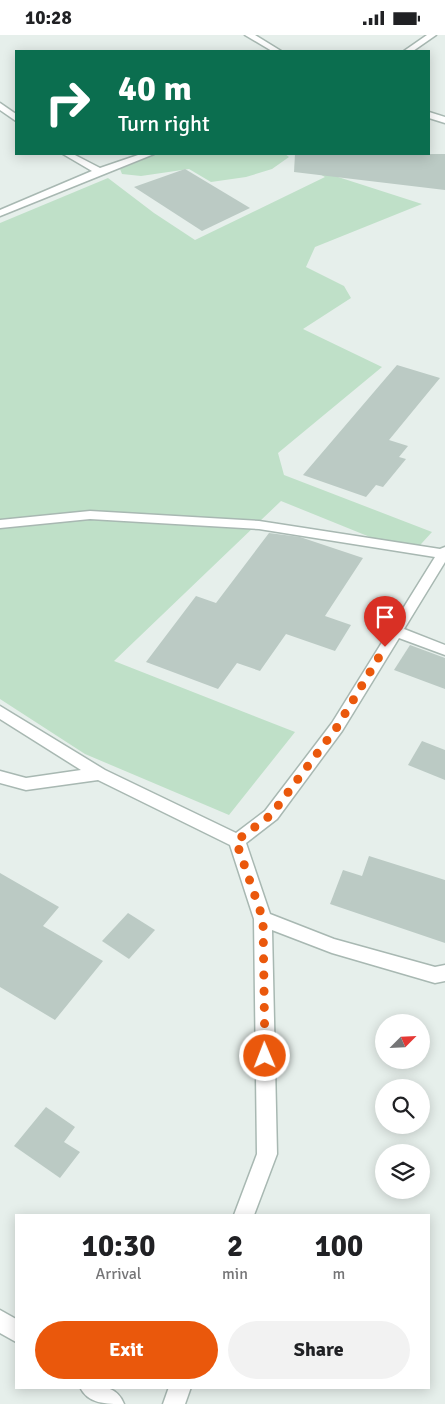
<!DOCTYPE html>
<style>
:root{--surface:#fff;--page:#f2f2f2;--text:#202124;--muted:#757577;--accent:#ea580c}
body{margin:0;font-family:Signika,sans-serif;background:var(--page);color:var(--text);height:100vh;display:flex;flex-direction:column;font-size:19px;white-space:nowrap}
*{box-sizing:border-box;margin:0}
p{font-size:16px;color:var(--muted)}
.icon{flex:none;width:28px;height:28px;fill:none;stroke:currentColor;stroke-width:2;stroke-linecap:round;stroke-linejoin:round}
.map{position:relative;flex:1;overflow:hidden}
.panel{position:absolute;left:15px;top:1179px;width:415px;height:175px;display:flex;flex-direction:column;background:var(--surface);border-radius:0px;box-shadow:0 2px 12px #0003}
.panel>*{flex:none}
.banner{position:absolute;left:15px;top:15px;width:415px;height:105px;border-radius:0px;box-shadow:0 2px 12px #0003;background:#0b6e4f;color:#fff;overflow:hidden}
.needle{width:32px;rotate:66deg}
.controls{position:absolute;left:375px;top:979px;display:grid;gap:10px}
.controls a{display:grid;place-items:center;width:55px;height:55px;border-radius:50%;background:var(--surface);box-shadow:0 2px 12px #0003;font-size:25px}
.pin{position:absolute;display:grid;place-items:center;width:42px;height:42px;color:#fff;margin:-51px -21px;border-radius:50% 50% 50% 0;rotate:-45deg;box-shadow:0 0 5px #0007}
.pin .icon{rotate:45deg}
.me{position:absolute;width:55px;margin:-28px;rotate:359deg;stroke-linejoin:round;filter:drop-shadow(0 0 4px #0008)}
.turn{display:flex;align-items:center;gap:18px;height:105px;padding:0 20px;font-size:22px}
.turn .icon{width:65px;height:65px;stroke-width:2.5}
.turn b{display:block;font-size:35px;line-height:42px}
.eta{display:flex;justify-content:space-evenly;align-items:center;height:85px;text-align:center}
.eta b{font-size:30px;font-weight:800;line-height:35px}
.button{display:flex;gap:10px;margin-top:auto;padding:10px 20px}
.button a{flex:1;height:58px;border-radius:30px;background:var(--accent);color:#fff;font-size:20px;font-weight:800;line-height:58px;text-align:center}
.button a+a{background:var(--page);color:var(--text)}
.status{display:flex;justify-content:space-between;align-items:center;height:35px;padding:0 25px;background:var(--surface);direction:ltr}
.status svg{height:14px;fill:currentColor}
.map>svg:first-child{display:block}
.green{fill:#bfe0c8}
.building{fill:#bbcac4}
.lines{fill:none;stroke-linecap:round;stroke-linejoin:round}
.minor-casing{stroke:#a8b8b2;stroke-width:3}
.minor{fill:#fff;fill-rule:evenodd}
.route{stroke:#ea580c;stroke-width:9;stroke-dasharray:0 16.2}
</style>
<div class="status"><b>10:28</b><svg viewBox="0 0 49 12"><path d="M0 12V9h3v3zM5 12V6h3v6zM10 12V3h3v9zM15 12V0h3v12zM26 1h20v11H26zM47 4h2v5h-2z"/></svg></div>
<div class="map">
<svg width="445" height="1369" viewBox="0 0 445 1369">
<rect width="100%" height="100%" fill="#e6efeb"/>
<!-- green -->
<g class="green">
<path d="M157 119H285L289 122 272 134 246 142 211 147 189 134 141 141 122 139 120 134Z"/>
<path d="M307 132 422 169 315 212 306 232 344 251 351 263 303 294 382 332 278 418 284 440 432 497 412 519 281 466 114 626 295 697 229 780 85 719 0 664V188L108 143 154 178 195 205 325 142Z"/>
</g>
<!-- building -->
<g class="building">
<path d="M295 119H445V155L294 137Z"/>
<path d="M185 134 250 173 202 196 134 152Z"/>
<path d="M397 330 440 343 389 405 408 411 399 422 406 424 383 452 376 450 366 462 303 440Z"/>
<path d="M269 498 300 502 363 523 325 581 351 590 335 616 286 599 260 636 237 628 218 654 146 627 196 561 216 568Z"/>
<path d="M410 610 445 623V654L394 635Z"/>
<path d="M422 706 445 715V745L408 730Z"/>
<path d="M369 821 445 845V908L330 869 343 835 362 841Z"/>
<path d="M0 838 59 872 43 891 103 926 55 985 0 952Z"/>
<path d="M128 878 155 895 129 924 102 906Z"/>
<path d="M46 1072 75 1092 64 1107 80 1117 60 1143 14 1111Z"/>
</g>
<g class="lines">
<defs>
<g id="minor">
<path d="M245 0H255L281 16H272Z"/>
<path d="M427 0H436L413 16H404Z"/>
<path d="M0 68 16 79V86L0 75Z"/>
<path d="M429 77 445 82V88L429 83Z"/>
<path d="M63 119H73L100 133 141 119H154L0 181V175L92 136Z"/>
<path d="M90 476 259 486 440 514 445 512V527L404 594 445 610V620L399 603 342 696 277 784 246 808 270 879 334 904 435 932 445 930V946L435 948 332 918 272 895 277 1119 254 1180H234L257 1119 254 884 230 810 98 745 26 755 0 748V736L26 743 81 735 0 684V671L105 735 236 798 265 776 332 688 435 522 259 494 90 484 0 493V485Z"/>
<path d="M0 1275 16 1284V1307L0 1298Z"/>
<path d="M80 1352C99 1352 116 1349 124 1369 106 1369 88 1369 80 1352Z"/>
<path d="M169 1352H191L185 1369H163Z"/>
</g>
</defs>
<!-- minor casing -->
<use href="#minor" class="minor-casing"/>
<!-- minor -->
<use href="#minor" class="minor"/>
</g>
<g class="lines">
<!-- route -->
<path class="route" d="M265 1021 263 884 236 806 271 780 337 692 385 612"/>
</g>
</svg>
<div class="controls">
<a><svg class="needle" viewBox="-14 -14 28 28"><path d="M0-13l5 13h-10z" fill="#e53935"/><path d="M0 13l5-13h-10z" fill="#757577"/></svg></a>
<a><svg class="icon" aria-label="search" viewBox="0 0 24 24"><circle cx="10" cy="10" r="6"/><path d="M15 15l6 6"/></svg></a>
<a><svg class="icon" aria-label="layers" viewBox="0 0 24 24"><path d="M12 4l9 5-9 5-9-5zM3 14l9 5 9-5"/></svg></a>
</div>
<div class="pin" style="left:385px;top:612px;background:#d93025"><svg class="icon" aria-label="arrive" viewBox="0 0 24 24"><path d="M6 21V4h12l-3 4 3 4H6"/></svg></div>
<svg class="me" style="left:265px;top:1021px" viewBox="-20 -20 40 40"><circle r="17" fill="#ea580c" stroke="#fff" stroke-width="3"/><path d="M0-11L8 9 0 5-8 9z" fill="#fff"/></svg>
<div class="banner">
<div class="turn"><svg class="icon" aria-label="right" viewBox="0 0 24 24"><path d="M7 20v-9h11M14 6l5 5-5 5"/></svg><div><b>40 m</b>Turn right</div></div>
</div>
<section class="panel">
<div class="eta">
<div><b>10:30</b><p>Arrival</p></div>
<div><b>2</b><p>min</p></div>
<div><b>100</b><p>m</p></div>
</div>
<div class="button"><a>Exit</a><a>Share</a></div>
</section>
</div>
